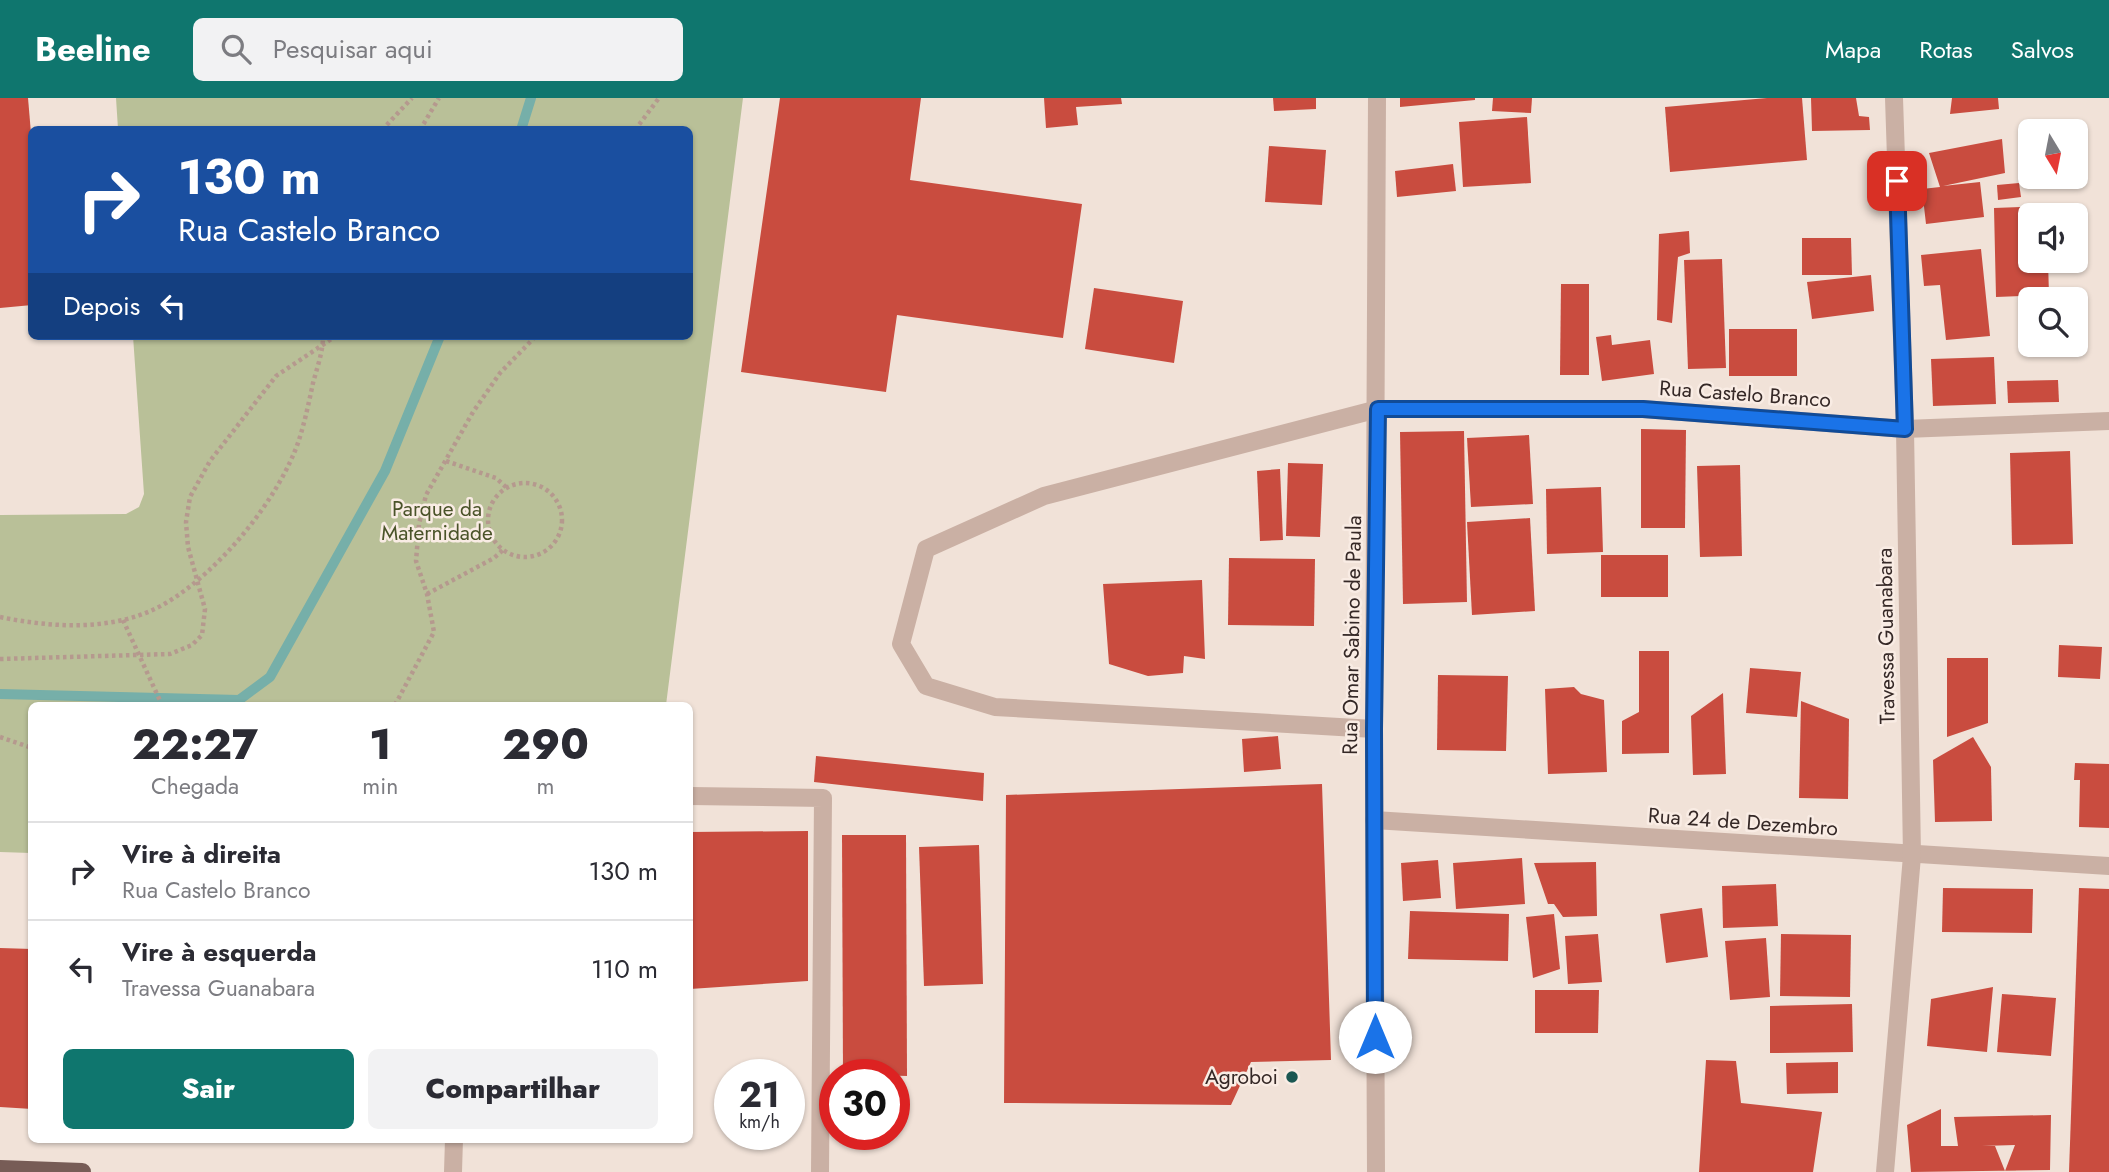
<!DOCTYPE html>
<html lang="pt">
<meta charset="utf-8">
<style>
:root{--surface:#fff;--page:#f2f2f3;--text:#2b2b33;--muted:#7c7c81;--line:#e1e1e2;--accent:#0f766e}
body{margin:0;font-family:Jost,sans-serif;background:var(--page);color:var(--text);height:100vh;display:flex;flex-direction:column;font-size:26px;white-space:nowrap}
*{box-sizing:border-box;margin:0}
p{font-size:23px;color:var(--muted)}
.icon{flex:none;width:38px;height:38px;fill:none;stroke:currentColor;stroke-width:2;stroke-linecap:round;stroke-linejoin:round}
.map{position:relative;flex:1;overflow:hidden}
.panel{position:absolute;left:28px;top:604px;width:665px;height:441px;display:flex;flex-direction:column;background:var(--surface);border-radius:10px;box-shadow:0 2px 5px #0004}
.panel>*{flex:none}
.hud{position:absolute;left:28px;top:28px;width:665px;height:214px;border-radius:10px;box-shadow:0 2px 5px #0004;background:#1a4fa0;color:#fff;overflow:hidden}
.needle{width:46px;rotate:170deg}
.controls{position:absolute;left:2018px;top:21px;display:grid;gap:14px}
.controls a{display:grid;place-items:center;width:70px;height:70px;border-radius:10px;background:var(--surface);box-shadow:0 2px 5px #0004;font-size:35px}
.speed{position:absolute;left:714px;top:961px;display:flex;gap:14px;font-size:35px;font-weight:700;text-align:center}
.speed>*{display:grid;place-content:center;width:91px;height:91px;border-radius:50%;background:var(--surface);box-shadow:0 2px 5px #0004;line-height:1}
.speed small{font-size:18px;font-weight:400}
.speed .limit{border:10px solid #d22;background:#fff;color:#111}
.pin{position:absolute;display:grid;place-items:center;width:60px;height:60px;color:#fff;margin:-30px;border-radius:14px;box-shadow:0 4px 10px #0006}
.me{position:absolute;width:77px;margin:-38px;rotate:0deg;stroke-linejoin:round;filter:drop-shadow(0 0 5px #0008)}
.turn{display:flex;align-items:center;gap:24px;height:147px;padding:0 35px;font-size:32px}
.turn .icon{width:91px;height:91px;stroke-width:2.5}
.turn b{display:block;font-size:49px;line-height:60px}
.then{display:flex;align-items:center;height:66px;padding:0 35px;background:#0003;gap:14px;font-size:26px}
.eta{display:flex;justify-content:space-evenly;align-items:center;height:119px;text-align:center}
.eta b{font-size:42px;font-weight:800;line-height:49px}
.button{display:flex;gap:14px;margin-top:auto;padding:14px 35px}
.button a{flex:1;height:80px;border-radius:10px;background:var(--accent);color:#fff;font-size:28px;font-weight:800;line-height:80px;text-align:center}
.button a+a{background:var(--page);color:var(--text)}
ul{padding:0;list-style:none}
li{display:flex;align-items:center;gap:21px;height:98px;padding:0 35px;border-top:2px solid var(--line)}
li div{flex:1}
li b{display:block;font-size:26px}
li em{font-style:normal}
header{display:flex;align-items:center;gap:42px;box-sizing:border-box;height:98px;padding:0 35px;background:var(--accent);color:#fff}
header strong{font-size:33px}
nav{display:flex;gap:38px;margin-inline-start:auto;font-size:24px}
.search{width:490px;height:63px;background:var(--page);display:flex;align-items:center;gap:18px;box-sizing:border-box;padding:0 24px;border-radius:10px;color:var(--muted);font-size:26px}
.map>svg:first-child{display:block}
.green{fill:#b9c098}
.lines{fill:none;stroke-linecap:round;stroke-linejoin:round}
.stream{stroke:#76afa9;stroke-width:10}
.building{fill:#c94c3f;fill-rule:evenodd}
.path{stroke:#b5998e;stroke-width:4.5;stroke-dasharray:3.5 3.5;stroke-linecap:butt}
.minor{stroke:#cab0a4;stroke-width:18}
.major{stroke:#775c56;stroke-width:18}
.route-casing{stroke:#114b97;stroke-width:18}
.route{stroke:#1a73e8;stroke-width:12}
.poi-dot{fill:#1b5752;stroke:#f9ece4;stroke-width:2.5}
.labels{text-anchor:middle;stroke-width:5;stroke-linejoin:round;paint-order:stroke}
.street-label{font-size:21px;fill:#352826;stroke:#f9ece4}
.park-label{font-size:21px;fill:#4a5329;stroke:#f9ece4}
.poi-label{font-size:21px;fill:#352826;stroke:#f9ece4;text-anchor:end}
</style>
<header>
<strong>Beeline</strong>
<div class="search"><svg class="icon" aria-label="search" viewBox="0 0 24 24"><circle cx="10" cy="10" r="6"/><path d="M15 15l6 6"/></svg>Pesquisar aqui</div>
<nav><a>Mapa</a><a>Rotas</a><a>Salvos</a></nav>
</header>
<div class="map">
<svg width="2109" height="1074" viewBox="0 0 2109 1074">
<rect width="100%" height="100%" fill="#f1e2d8"/>
<!-- green -->
<path class="green" d="M116 0H743L666 607H32L31 755 0 754V417L126 416 139 409 144 396 133 238H690V32L118 31Z"/>
<g class="lines">
<!-- stream -->
<g class="stream">
<path d="M521 32 531 0"/>
<path d="M0 596 239 602 270 579 385 373 440 238"/>
</g>
</g>
<!-- building -->
<g class="building">
<path d="M0 0H28L32 47V207L0 210Z"/>
<path d="M780 0H921L910 82 1082 106 1063 240 897 217 886 294 741 274Z"/>
<path d="M1044 0H1121L1122 6 1076 9 1078 27 1046 30Z"/>
<path d="M1273 0H1316V11L1274 13Z"/>
<path d="M1400 0H1475V2L1400 9Z"/>
<path d="M1493 0H1532L1531 15 1492 13Z"/>
<path d="M1767 0H1802L1807 62 1670 74 1665 9Z"/>
<path d="M1811 0H1856L1859 18 1869 19 1870 32 1812 33Z"/>
<path d="M1952 0H1998L1999 11 1950 16Z"/>
<path d="M1527 19 1531 85 1463 89 1459 24Z"/>
<path d="M2002 41 2005 75 1943 88 1980 84 1984 119 1926 126 1922 91 1940 89 1929 55Z"/>
<path d="M1269 48 1326 52 1322 107 1265 104Z"/>
<path d="M1453 66 1456 93 1397 99 1395 73Z"/>
<path d="M2019 85 2021 99 1998 102 1997 87Z"/>
<path d="M2047 108V117H2030V163H2048L2049 197 1996 199 1994 110Z"/>
<path d="M1689 133 1690 155 1678 159 1672 225 1657 222 1659 136Z"/>
<path d="M1802 140H1851L1852 177H1802Z"/>
<path d="M1981 151 1990 238 1946 242 1940 187 1924 188 1921 157Z"/>
<path d="M1722 161 1726 270 1688 271 1684 162Z"/>
<path d="M1871 177 1874 213 1812 221 1807 184Z"/>
<path d="M1561 186H1589V277H1560Z"/>
<path d="M1094 190 1183 203 1174 265 1085 251Z"/>
<rect x="1729" y="231" width="68" height="47"/>
<path d="M1611 237 1612 247 1650 242 1654 276 1602 283 1596 239Z"/>
<path d="M1994 259 1996 306 1933 308 1931 261Z"/>
<path d="M2058 282 2059 304 2008 305 2007 283Z"/>
<path d="M1641 331 1686 332 1685 430H1641Z"/>
<path d="M1464 333 1467 504 1403 506 1400 334Z"/>
<path d="M1529 337 1533 406 1471 409 1467 340Z"/>
<path d="M2070 353 2073 446 2012 447 2010 355Z"/>
<path d="M1288 365 1323 366 1320 439 1286 438Z"/>
<path d="M1740 367 1742 458 1700 459 1697 368Z"/>
<path d="M1280 371 1283 442 1260 443 1257 373Z"/>
<path d="M1601 389 1603 454 1547 456 1546 391Z"/>
<path d="M1530 420 1535 513 1472 517 1467 424Z"/>
<rect x="1601" y="457" width="67" height="42"/>
<path d="M1229 460 1315 461 1314 528 1228 527Z"/>
<path d="M1202 482 1205 561 1184 558 1183 575 1148 578 1109 566 1103 486Z"/>
<path d="M2059 547 2102 549 2100 581 2058 579Z"/>
<path d="M1639 553H1669V655L1622 656V623L1639 614Z"/>
<path d="M1947 560H1988V625L1947 639Z"/>
<path d="M1750 570 1801 574 1797 619 1746 615Z"/>
<path d="M1438 577 1508 578 1506 653 1437 652Z"/>
<path d="M1574 589 1581 596 1604 602 1607 674 1548 676 1545 591Z"/>
<path d="M1723 595 1726 676 1693 677 1691 618Z"/>
<path d="M1801 603 1849 621 1848 701 1799 700Z"/>
<path d="M1278 638 1281 671 1244 674 1242 641Z"/>
<path d="M1973 639 1991 669 1992 723 1935 724 1933 662Z"/>
<path d="M816 658 984 675 983 703 814 684Z"/>
<path d="M2075 665 2109 666V730L2079 729 2080 682H2074Z"/>
<path d="M1322 686 1331 962 1251 964 1231 1007 1004 1005 1006 697Z"/>
<path d="M808 733V883L690 891V734Z"/>
<path d="M842 737H906L907 978 843 976Z"/>
<path d="M979 747 983 886 924 888 919 749Z"/>
<path d="M1522 760 1525 806 1456 811 1453 765Z"/>
<path d="M1438 762 1441 800 1403 803 1401 765Z"/>
<path d="M1596 764 1597 818 1563 819 1554 806H1548L1534 765Z"/>
<path d="M1776 786 1778 828 1723 830 1722 788Z"/>
<path d="M1943 790 2033 791 2032 835 1942 834Z"/>
<path d="M2079 790 2109 791V1074H2069Z"/>
<path d="M1702 810 1708 859 1666 865 1660 816Z"/>
<path d="M1410 813 1509 816 1508 863 1408 861Z"/>
<path d="M1554 816 1560 871 1533 880 1526 819Z"/>
<path d="M1598 836 1602 884 1568 886 1565 838Z"/>
<path d="M1781 836 1851 837 1850 899 1780 898Z"/>
<path d="M1766 840 1770 899 1730 902 1725 843Z"/>
<path d="M0 850 32 851V1011L0 1009Z"/>
<path d="M1993 889 1987 954 1927 948 1931 901Z"/>
<path d="M1535 892H1599L1598 935H1535Z"/>
<path d="M2002 896 2056 900 2051 958 1997 954Z"/>
<path d="M1852 906 1853 954 1770 955V908Z"/>
<path d="M1706 962 1736 963 1741 1005 1822 1014 1813 1074H1699Z"/>
<path d="M1838 964V995L1787 996 1786 965Z"/>
<path d="M1941 1011V1048H1958L1954 1019 2051 1017 2050 1072 1911 1074 1907 1027ZM2015 1047 2005 1073 1995 1048H1982Z"/>
</g>
<g class="lines">
<!-- path -->
<g class="path">
<path d="M382 32 412 0"/>
<path d="M420 32 439 0"/>
<path d="M635 32 659 0"/>
<path d="M446 363 496 380 507 390"/>
<circle cx="525" cy="422" r="37"/>
<path d="M427 496 494 460 503 452"/>
<path d="M0 519C54 530 117 534 166 505 220 473 279 401 299 342 305 323 309 304 313 285 317 270 323 254 323 238"/>
<path d="M123 522 162 607"/>
<path d="M0 561 170 556 192 547 202 537 205 511 188 449 186 424 190 399 210 363 276 278 336 238"/>
<path d="M395 607 434 534 427 496 416 463 419 426 426 397 473 314 500 275 536 238"/>
<path d="M0 639 32 650"/>
</g>
<!-- minor -->
<g class="minor">
<path d="M1374 631 995 609 926 588 901 546 926 451 1044 398 1378 311H1643L1905 331 2109 323"/>
<path d="M690 698 823 700 820 1074"/>
<path d="M1374 722 2109 768"/>
<path d="M453 1074 454 1041"/>
<path d="M1376 1074 1374 631 1377 0"/>
<path d="M1885 1074 1912 758 1905 331 1894 0"/>
</g>
<!-- major -->
<path class="major" d="M0 1071 82 1074"/>
</g>
<g class="lines">
<defs>
<path id="route" d="M1375 939 1374 631 1378 311H1643L1905 331 1897 83"/>
</defs>
<!-- route casing -->
<use href="#route" class="route-casing"/>
<!-- route -->
<use href="#route" class="route"/>
</g>
<!-- markers -->
<circle class="poi-dot" cx="1292" cy="979" r="7"/>
<g class="labels">
<!-- street labels -->
<g class="street-label">
<text transform="translate(1745 296) rotate(4)" y="7">Rua Castelo Branco</text>
<text transform="translate(1352 537) rotate(-89)" y="7">Rua Omar Sabino de Paula</text>
<text transform="translate(1886 538) rotate(-91)" y="7">Travessa Guanabara</text>
<text transform="translate(1743 724) rotate(4)" y="7">Rua 24 de Dezembro</text>
</g>
<!-- park labels -->
<g class="park-label">
<text x="437" y="418">Parque da<tspan x="437" dy="24">Maternidade</tspan></text>
</g>
<!-- poi labels -->
<g class="poi-label">
<text x="1278" y="986">Agroboi</text>
</g>
</g>
</svg>
<div class="controls">
<a><svg class="needle" viewBox="-14 -14 28 28"><path d="M0-13l5 13h-10z" fill="#e53935"/><path d="M0 13l5-13h-10z" fill="#7c7c81"/></svg></a>
<a><svg class="icon" aria-label="sound" viewBox="0 0 24 24"><path d="M4 9h4l5-4v14l-5-4H4zM17 9q2 3 0 6"/></svg></a>
<a><svg class="icon" aria-label="search" viewBox="0 0 24 24"><circle cx="10" cy="10" r="6"/><path d="M15 15l6 6"/></svg></a>
</div>
<div class="speed"><div>21<small>km/h</small></div><div class="limit">30</div></div>
<div class="pin" style="left:1897px;top:83px;background:#d93025"><svg class="icon" aria-label="arrive" viewBox="0 0 24 24"><path d="M6 21V4h12l-3 4 3 4H6"/></svg></div>
<svg class="me" style="left:1375px;top:939px" viewBox="-20 -20 40 40"><circle r="19" fill="#fff"/><path d="M0-13L10 11 0 6-10 11z" fill="#1a73e8"/></svg>
<div class="hud">
<div class="turn"><svg class="icon" aria-label="right" viewBox="0 0 24 24"><path d="M7 20v-9h11M14 6l5 5-5 5"/></svg><div><b>130 m</b>Rua Castelo Branco</div></div>
<div class="then">Depois<svg class="icon" aria-label="left" viewBox="0 0 24 24"><path d="M17 20v-9H6M10 6l-5 5 5 5"/></svg></div>
</div>
<section class="panel">
<div class="eta">
<div><b>22:27</b><p>Chegada</p></div>
<div><b>1</b><p>min</p></div>
<div><b>290</b><p>m</p></div>
</div>
<ul>
<li><svg class="icon" aria-label="right" viewBox="0 0 24 24"><path d="M7 20v-9h11M14 6l5 5-5 5"/></svg><div><b>Vire à direita</b><p>Rua Castelo Branco</p></div><em>130 m</em></li>
<li><svg class="icon" aria-label="left" viewBox="0 0 24 24"><path d="M17 20v-9H6M10 6l-5 5 5 5"/></svg><div><b>Vire à esquerda</b><p>Travessa Guanabara</p></div><em>110 m</em></li>
</ul>
<div class="button"><a>Sair</a><a>Compartilhar</a></div>
</section>
</div>
